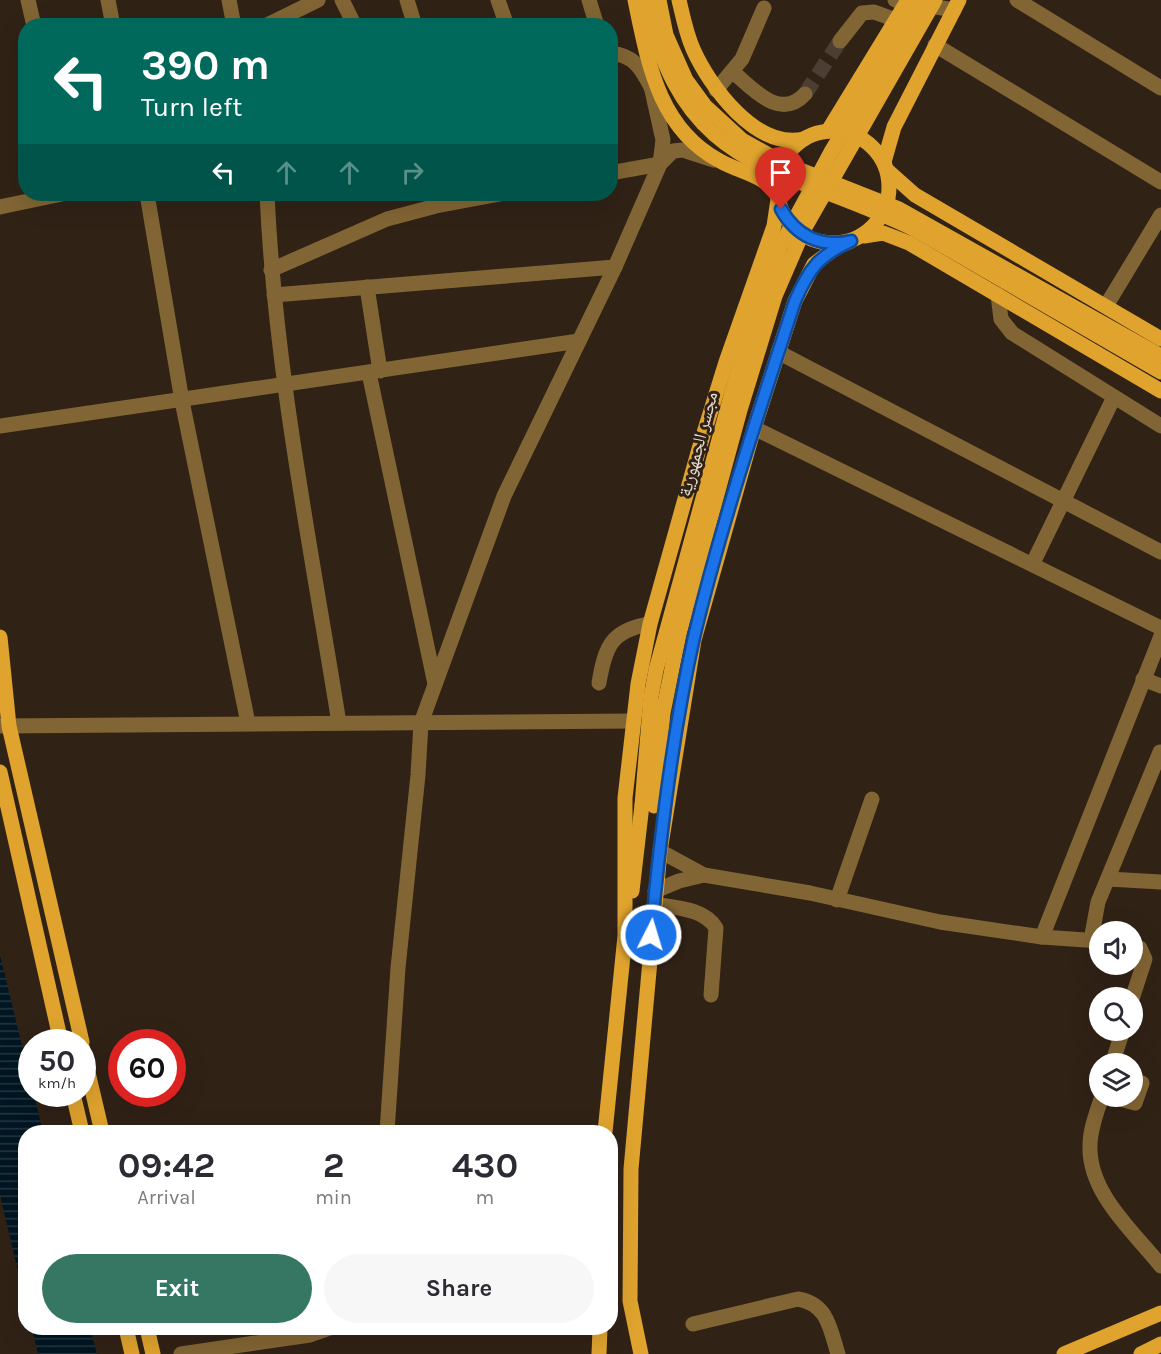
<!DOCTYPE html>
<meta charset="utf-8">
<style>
:root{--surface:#fff;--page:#f7f7f7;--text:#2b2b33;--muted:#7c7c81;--accent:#367764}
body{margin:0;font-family:Karla,"Noto Naskh Arabic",sans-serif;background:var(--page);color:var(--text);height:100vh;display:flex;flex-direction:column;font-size:22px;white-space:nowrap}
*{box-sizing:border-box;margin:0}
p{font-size:20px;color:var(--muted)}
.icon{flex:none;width:33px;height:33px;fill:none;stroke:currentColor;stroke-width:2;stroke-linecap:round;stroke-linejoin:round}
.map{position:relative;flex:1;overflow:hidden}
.sheet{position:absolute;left:18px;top:1125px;width:600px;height:210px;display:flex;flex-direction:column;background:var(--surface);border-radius:24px;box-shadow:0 6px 24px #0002}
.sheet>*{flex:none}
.guide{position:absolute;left:18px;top:18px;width:600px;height:183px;border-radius:24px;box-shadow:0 6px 24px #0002;background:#00695c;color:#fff;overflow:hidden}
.controls{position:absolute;left:1089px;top:921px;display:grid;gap:12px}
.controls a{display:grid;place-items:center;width:54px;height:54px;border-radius:50%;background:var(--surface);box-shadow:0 6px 24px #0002;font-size:30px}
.speed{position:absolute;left:18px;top:1029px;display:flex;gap:12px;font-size:30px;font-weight:700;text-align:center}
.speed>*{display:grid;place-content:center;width:78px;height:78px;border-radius:50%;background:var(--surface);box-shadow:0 6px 24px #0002;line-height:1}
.speed small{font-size:15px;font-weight:400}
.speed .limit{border:9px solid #d22;background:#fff;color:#111}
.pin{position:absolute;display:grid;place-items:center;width:51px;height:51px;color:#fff;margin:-62px -26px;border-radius:50% 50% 50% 0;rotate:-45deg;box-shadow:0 0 6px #0007}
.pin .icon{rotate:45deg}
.me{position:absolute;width:66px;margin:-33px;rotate:5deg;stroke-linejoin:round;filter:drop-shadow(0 0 4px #0008)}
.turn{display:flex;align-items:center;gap:21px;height:126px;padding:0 24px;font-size:27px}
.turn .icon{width:78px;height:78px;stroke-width:2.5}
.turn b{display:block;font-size:42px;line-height:51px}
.lanes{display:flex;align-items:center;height:57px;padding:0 24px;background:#0003;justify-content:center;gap:30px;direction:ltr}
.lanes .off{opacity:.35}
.eta{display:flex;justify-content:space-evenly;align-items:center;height:102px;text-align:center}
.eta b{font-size:36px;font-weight:700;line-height:42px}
.action{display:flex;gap:12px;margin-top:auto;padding:12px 24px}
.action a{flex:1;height:69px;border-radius:36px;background:var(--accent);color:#fff;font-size:24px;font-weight:700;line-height:69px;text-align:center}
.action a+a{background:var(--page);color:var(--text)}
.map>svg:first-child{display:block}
.water{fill:url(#water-rules)}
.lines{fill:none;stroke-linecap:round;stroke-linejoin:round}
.minor-tunnel{stroke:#4c3e33;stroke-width:15;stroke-dasharray:15 8;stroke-linecap:butt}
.minor{stroke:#826534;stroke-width:15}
.major{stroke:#dfa32e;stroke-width:15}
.major-bridge{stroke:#dfa32e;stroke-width:15}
.route-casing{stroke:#114b97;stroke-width:15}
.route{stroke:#1a73e8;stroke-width:10}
.labels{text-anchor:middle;stroke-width:6;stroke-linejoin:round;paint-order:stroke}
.street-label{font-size:18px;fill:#e7ddd5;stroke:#312216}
</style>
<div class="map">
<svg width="1161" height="1354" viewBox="0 0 1161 1354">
<defs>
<pattern id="water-rules" width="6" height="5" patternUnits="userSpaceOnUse" patternTransform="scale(1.5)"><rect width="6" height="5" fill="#001622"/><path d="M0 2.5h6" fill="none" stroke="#253741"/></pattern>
</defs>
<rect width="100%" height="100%" fill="#312216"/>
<!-- water -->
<g class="water">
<path d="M0 955 43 1132H26L25 1301 0 1195Z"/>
<path d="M32 1328H90L97 1354H38Z"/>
</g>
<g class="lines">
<!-- minor-tunnel -->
<path class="minor-tunnel" d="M805 94 840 41"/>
<!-- minor -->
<g class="minor">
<path d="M28 0 34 26"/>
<path d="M108 0 113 26"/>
<path d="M229 0 234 26"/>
<path d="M342 0 355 26"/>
<path d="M407 0 415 26"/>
<path d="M498 0 507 26"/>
<path d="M589 0 597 26"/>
<path d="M895 0 954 10"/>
<path d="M1017 0 1161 88"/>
<path d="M265 26 318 0"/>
<path d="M840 41 862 13 874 12 896 20"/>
<path d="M935 45 1161 182"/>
<path d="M610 53C634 55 641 68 651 87"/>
<path d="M733 72C753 89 780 121 805 94"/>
<path d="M716 90 742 59 764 8"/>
<path d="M610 173 660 164 673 151 683 150 714 160"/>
<path d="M147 194 182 401 248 723"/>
<path d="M267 194C275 371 311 547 339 723"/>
<path d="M0 207 62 194"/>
<path d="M271 270 387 219 436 206 500 194"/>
<path d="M367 287 380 371"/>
<path d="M274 295 615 267"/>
<path d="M998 295 1001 319 1012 333 1161 426"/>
<path d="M1106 306 1161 215"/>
<path d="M778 352 1161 552"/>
<path d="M369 373 435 684"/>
<path d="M0 426 579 341"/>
<path d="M754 428 1161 628"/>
<path d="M1033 563 1114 397"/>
<path d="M1143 679 1161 686"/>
<path d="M599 683C605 647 611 630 650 624"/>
<path d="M0 726 632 721"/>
<path d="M660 851 704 875 810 893 940 922 1042 937 1100 941"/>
<path d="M1108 879 1161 882"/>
<path d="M655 891 679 881 704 875"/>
<path d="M837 900 872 799"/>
<path d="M654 904C675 908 704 908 716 928L711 995"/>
<path d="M1042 937 1161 636"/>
<path d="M1091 940 1098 902 1160 752"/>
<path d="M1132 945 1140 948 1145 959 1132 999"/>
<path d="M1112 1064 1123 1030"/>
<path d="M1102 1096C1097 1112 1090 1129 1090 1145 1088 1193 1134 1232 1161 1266"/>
<path d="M1109 1096 1135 1103 1142 1083"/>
<path d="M387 1132 398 968 418 775 421 723 504 496 615 267 660 164 663 140 649 77"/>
<path d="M693 1324 798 1299C828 1304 830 1329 838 1354"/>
<path d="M181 1354 310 1335 330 1328"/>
</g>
<!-- major -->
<g class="major">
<path d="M635 0C648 62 658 128 720 161 741 173 764 174 778 196"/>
<path d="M679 0C683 17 686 33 693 49 710 87 756 150 804 139"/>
<circle cx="833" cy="187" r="56"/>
<path d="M828 131 908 0"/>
<path d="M884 162 894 127 959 0"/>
<path d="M888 171 915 195 1161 339"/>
<path d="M864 236 883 233 909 243 1161 391"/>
<path d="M0 637 9 726 82 1042"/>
<path d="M0 772 61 1042"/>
<path d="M632 891 642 805"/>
<path d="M82 1047 102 1132"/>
<path d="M73 1094 82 1132"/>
<path d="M605 1132 625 936V798L638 684 650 624 699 449 726 362 774 226 778 199"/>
<path d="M126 1328 132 1354"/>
<path d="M147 1328 153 1354"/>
<path d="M599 1354 600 1328"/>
<path d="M641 1354 630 1301 631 1169 660 851 694 640 754 428 795 301 814 264 837 247 851 241"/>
<path d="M1064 1354 1161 1313"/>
<path d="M1141 1354 1161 1344"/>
</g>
<!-- major-bridge -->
<g class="major-bridge">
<path d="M646 0C683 175 781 164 916 230L1161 372"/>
<path d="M659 0 666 35 686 80 705 106 742 140 785 164 899 209 1161 356"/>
<path d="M642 805 651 697 656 670 731 396 751 329 780 247 831 152 923 0"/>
<path d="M654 806 663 713 679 634 740 410 775 296 804 229 935 0"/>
</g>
</g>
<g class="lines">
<defs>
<path id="route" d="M651 935C660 836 672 735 694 637 721 524 759 412 795 301 809 269 818 256 851 241 821 248 796 236 781 209"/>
</defs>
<!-- route casing -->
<use href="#route" class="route-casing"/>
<!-- route -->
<use href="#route" class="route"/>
</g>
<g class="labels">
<!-- street labels -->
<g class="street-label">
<text transform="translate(698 444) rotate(-75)" y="6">مجسر الجمهورية</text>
</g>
</g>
</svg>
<div class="controls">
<a><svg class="icon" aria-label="sound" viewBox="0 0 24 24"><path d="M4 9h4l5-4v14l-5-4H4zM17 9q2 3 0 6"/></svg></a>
<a><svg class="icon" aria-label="search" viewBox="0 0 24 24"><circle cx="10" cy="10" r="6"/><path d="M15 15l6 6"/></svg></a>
<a><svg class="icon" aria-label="layers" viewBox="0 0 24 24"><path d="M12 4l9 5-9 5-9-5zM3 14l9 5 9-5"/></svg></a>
</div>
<div class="speed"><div>50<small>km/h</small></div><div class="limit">60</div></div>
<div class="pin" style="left:781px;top:209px;background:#d93025"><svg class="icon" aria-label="arrive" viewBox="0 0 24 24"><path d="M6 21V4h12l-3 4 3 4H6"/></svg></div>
<svg class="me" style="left:651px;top:935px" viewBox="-20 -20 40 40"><circle r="17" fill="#1a73e8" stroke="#fff" stroke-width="3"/><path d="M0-11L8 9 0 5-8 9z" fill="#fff"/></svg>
<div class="guide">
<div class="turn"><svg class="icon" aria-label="left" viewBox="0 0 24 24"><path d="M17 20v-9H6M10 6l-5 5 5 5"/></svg><div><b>390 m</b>Turn left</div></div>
<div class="lanes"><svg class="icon" aria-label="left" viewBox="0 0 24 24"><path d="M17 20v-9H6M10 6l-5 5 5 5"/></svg><svg class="icon off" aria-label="ahead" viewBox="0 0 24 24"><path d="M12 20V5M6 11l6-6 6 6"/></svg><svg class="icon off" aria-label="ahead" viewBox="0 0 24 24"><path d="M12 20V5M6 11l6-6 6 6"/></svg><svg class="icon off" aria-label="right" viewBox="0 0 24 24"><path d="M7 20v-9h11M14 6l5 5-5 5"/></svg></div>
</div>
<section class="sheet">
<div class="eta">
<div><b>09:42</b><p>Arrival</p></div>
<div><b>2</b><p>min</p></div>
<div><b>430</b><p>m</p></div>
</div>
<div class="action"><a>Exit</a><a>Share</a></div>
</section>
</div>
